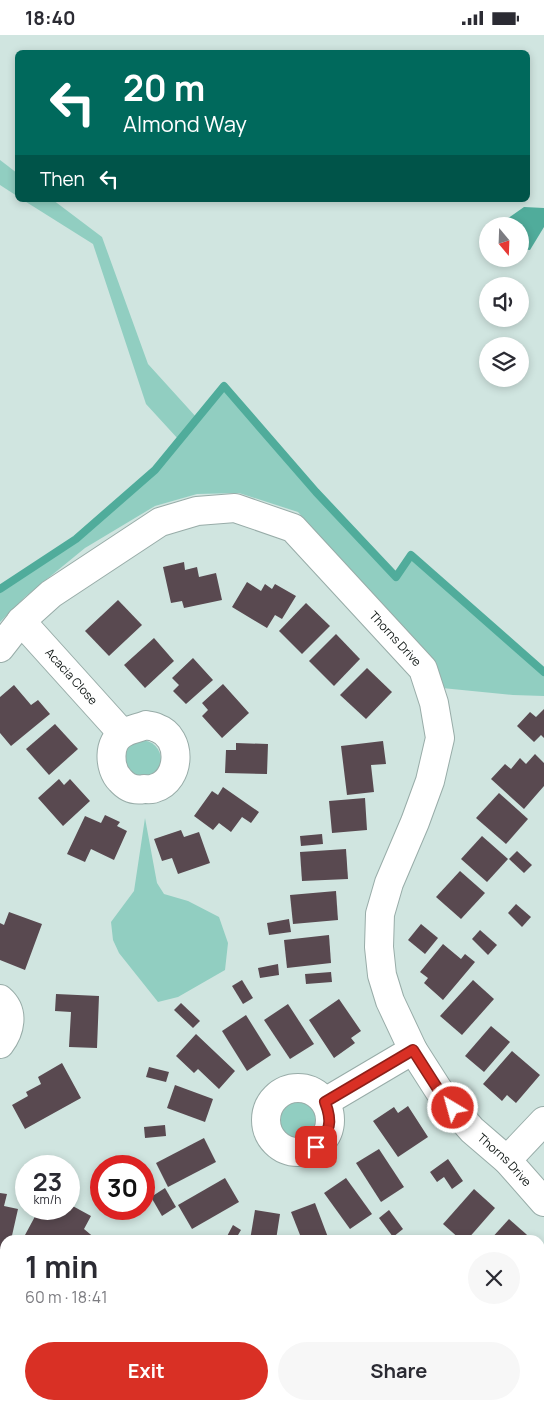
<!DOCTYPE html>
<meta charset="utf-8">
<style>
:root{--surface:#fff;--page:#f7f7f7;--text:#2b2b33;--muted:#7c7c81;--accent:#d93025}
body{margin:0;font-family:Manrope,sans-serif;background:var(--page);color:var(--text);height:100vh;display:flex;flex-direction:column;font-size:19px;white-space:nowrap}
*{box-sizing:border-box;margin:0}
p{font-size:16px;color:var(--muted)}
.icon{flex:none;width:28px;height:28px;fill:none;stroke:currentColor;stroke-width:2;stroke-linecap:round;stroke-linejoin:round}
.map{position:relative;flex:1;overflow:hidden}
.sheet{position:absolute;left:0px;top:1200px;width:545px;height:175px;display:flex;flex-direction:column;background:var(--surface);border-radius:15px 15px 0 0;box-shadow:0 2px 8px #0003}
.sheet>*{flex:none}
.hud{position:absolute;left:15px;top:15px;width:515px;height:152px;border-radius:8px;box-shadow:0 2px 8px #0003;background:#00695c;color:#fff;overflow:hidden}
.needle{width:32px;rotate:161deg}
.tools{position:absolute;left:479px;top:182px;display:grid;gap:10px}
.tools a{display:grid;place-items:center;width:50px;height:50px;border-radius:50%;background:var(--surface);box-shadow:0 2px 8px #0003;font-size:25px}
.speed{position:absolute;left:15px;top:1120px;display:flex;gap:10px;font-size:25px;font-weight:700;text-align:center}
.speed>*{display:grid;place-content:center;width:65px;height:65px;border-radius:50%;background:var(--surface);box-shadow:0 2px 8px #0003;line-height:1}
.speed small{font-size:12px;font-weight:400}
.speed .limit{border:8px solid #d22;background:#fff;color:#111}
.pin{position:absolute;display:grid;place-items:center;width:42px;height:42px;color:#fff;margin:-21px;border-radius:10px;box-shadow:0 2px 8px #0006}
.me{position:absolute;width:55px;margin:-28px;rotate:323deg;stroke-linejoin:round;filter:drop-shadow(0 0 4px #0008)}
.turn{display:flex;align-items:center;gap:18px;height:105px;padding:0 25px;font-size:22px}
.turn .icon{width:65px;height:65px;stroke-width:2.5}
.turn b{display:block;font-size:35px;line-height:42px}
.then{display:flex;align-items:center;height:48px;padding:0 25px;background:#0003;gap:10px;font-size:19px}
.round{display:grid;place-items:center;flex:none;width:52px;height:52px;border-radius:26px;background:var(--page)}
.summary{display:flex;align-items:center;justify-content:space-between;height:85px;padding:0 25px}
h1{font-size:30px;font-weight:700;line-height:38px}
.action{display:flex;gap:10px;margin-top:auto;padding:10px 25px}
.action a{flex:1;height:58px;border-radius:30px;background:var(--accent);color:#fff;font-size:20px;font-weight:700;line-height:58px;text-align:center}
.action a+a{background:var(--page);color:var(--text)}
.status{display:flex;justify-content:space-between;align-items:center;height:35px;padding:0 25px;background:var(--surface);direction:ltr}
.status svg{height:14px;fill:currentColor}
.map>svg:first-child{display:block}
.green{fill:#91cec1}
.water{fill:#50ac9b}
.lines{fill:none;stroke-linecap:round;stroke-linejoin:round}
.stream{stroke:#50ac9b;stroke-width:8}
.building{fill:#594950}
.minor-casing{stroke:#98aca8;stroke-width:30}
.minor{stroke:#fff;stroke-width:28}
.route-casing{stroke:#8d1f18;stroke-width:12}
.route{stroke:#d93025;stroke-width:9}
.labels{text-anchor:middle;stroke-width:5;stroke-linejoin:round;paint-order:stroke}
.street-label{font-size:12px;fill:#0f1614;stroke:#d0e5e0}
</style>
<div class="status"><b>18:40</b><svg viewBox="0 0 49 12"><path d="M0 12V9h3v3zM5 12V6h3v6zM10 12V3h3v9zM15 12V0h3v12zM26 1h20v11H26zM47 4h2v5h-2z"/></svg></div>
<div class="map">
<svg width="544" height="1375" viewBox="0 0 544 1375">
<rect width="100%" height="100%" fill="#d0e5e0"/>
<!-- green -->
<g class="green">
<path d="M0 125 17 138V161L0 150Z"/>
<path d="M23 165H53L102 202 148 329 197 383 224 351 316 457 395 542 411 520 544 637V661L513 660 442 653 345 530 298 477 239 458 197 459 155 471 85 513 25 562 0 587V554L76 504 155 435 179 405 146 369 93 209Z"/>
<circle cx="141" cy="725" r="20"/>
<path d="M145 783 157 848 164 859 188 866 219 882 228 908 225 935 178 962 158 967 119 918 113 905 111 887 134 856Z"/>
<path d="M302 1065 315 1076 316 1092 305 1105 289 1107 276 1096 274 1080 285 1067Z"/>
</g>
<!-- water -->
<path class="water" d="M524 172 544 173V192L530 215 520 214V191H502L501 188Z"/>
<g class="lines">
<!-- stream -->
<path class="stream" d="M0 554 76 504 155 435 224 351 316 457 396 542 411 520 544 637"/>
</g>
<!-- building -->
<g class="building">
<path d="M184 527 185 535 197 532 199 542 216 538 222 565 184 573 182 566 171 568 163 532Z"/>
<path d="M247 547 261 556 265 549 272 554 275 549 296 561 282 584 275 580 267 593 232 572Z"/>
<path d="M118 565 142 590 109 621 85 596Z"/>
<path d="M306 568 330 591 302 619 279 596Z"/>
<path d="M336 599 360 624 334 651 309 626Z"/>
<path d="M154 603 174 626 145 653 124 630Z"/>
<path d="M193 623 213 645 186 669 173 656 179 650 172 643Z"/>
<path d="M367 633 392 657 366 684 340 660Z"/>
<path d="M223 649 249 678 222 703 202 681 208 675 202 668Z"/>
<path d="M14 650 31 670 38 665 50 679 11 711 0 698V662Z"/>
<path d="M544 674V703L541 700 534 707 517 691 530 677 536 682Z"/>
<path d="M55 689 78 714 49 740 26 714Z"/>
<path d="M383 706 386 729 371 730 374 757 347 760 341 711Z"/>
<path d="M236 708 268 709 267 739 225 738 226 715H236Z"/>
<path d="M535 719 544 728V751L524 774 491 744 505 729 511 734 520 723 526 729Z"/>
<path d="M59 744 64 750 70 744 90 766 63 791 38 763Z"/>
<path d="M223 752 259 777 251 788 242 782 231 797 219 788 213 795 194 781 212 756 218 760Z"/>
<path d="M499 758 528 784 506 809 476 783Z"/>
<path d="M365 763 367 795 332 798 329 766Z"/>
<path d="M105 780 120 787 117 791 127 796 114 825 91 814 85 827 67 819 85 781 101 788Z"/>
<path d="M181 795 184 802 199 797 210 828 178 839 172 823 162 826 154 804Z"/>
<path d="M322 799 323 809 301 811 300 801Z"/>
<path d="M482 801 508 824 487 847 461 824Z"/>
<path d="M346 814 348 844 302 846 300 817Z"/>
<path d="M517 816 532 830 524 838 509 824Z"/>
<path d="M460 836 485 858 461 884 436 862Z"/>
<path d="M336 856 338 885 293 889 290 860Z"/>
<path d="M516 869 531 882 522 892 508 878Z"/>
<path d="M9 877 42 889 25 935 0 925V888L4 890Z"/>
<path d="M289 884 291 897 269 900 267 888Z"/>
<path d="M421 889 438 903 425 919 408 905Z"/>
<path d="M480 895 497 910 488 920 472 904Z"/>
<path d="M329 900 331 928 287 933 284 905Z"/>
<path d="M443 909 461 924 465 919 475 927 443 965 424 948 428 943 420 937Z"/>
<path d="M278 929 279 940 260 943 258 933Z"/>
<path d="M331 937 332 947 306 949 305 939Z"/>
<path d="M242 945 253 963 243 969 232 951Z"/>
<path d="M473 945 494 964 462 1000 440 981Z"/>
<path d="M56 959 99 961 97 1013 69 1012 71 977 55 976Z"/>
<path d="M339 964 361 996 351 1003 355 1008 334 1023 309 985Z"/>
<path d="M181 968 200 986 193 993 174 975Z"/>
<path d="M288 969 314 1009 290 1024 264 985Z"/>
<path d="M246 980 271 1020 247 1036 222 996Z"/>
<path d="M491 991 510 1007 484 1037 465 1021Z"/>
<path d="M196 999 235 1036 219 1054 198 1034 194 1038 176 1021Z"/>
<path d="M512 1016 540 1040 516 1068 507 1060 502 1066 483 1049Z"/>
<path d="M62 1028 81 1063 25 1094 12 1070 28 1061 26 1057 41 1049 38 1042Z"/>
<path d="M149 1032 169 1037 166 1047 146 1042Z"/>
<path d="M175 1050 213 1064 205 1087 167 1073Z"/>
<path d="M408 1071 428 1102 398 1122 373 1086 394 1072 398 1078Z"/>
<path d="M165 1090 166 1101 145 1103 144 1092Z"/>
<path d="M204 1103 216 1127 168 1152 156 1128Z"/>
<path d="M379 1114 404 1152 381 1167 356 1128Z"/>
<path d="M448 1124 463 1146 452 1154 444 1142 437 1147 430 1137Z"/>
<path d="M225 1143 239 1167 192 1194 178 1170Z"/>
<path d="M346 1143 372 1179 350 1194 324 1158Z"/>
<path d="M165 1153 176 1172 162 1181 151 1162Z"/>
<path d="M474 1154 495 1173 467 1205H461L443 1189Z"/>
<path d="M0 1158 7 1159 4 1171 18 1174 11 1205H5V1215L0 1214Z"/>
<path d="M315 1168 329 1205H302L291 1177Z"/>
<path d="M69 1169 91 1181 84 1194 96 1204V1205H35L25 1200 39 1174H69Z"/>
<path d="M255 1175 280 1179 276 1205H250Z"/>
<path d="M389 1175 403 1194 393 1202 379 1183Z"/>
<path d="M509 1184 526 1199 532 1205H490Z"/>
<path d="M233 1190 241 1195 235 1205H225Z"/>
<path d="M544 1225V1277L540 1273V1230Z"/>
<path d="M13 1370H32L33 1375H13Z"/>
<path d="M59 1370H97L91 1375H64Z"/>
<path d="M349 1370H393V1373L350 1375Z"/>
</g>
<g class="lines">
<defs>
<g id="minor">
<path id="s1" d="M21 586 122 698"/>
<path id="s2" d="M0 613 21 586 51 559 160 487 197 476 235 473 293 493 423 634 434 668 440 703 430 746 415 787 389 848 380 879 379 912 382 940 390 966 413 1015 443 1062 472 1095 507 1125 544 1167"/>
<path d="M146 690C149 691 154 691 157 693 183 702 181 745 155 753 152 755 147 754 144 754 134 756 126 752 120 745 109 734 107 706 124 698 130 694 139 693 146 690Z"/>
<path d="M0 964C15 977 10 996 0 1009"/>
<circle cx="298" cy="1085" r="32"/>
<path d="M325 1067 413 1015"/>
<path d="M507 1125 544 1086"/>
<path d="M0 1266 5 1264"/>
<path d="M0 1322 5 1323"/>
<path d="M540 1329 544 1327"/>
</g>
</defs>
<!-- minor casing -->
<use href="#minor" class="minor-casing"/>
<!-- minor -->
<use href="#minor" class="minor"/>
</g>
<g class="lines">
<defs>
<path id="route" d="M316 1112C330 1095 333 1088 325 1067L413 1015 443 1062 453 1073"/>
</defs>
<!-- route casing -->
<use href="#route" class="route-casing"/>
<!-- route -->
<use href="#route" class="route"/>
</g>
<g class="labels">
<!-- street labels -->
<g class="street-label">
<text dy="4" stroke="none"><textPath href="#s2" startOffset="494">Thorns Drive</textPath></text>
<text dy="4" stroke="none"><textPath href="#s1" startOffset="75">Acacia Close</textPath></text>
<text dy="4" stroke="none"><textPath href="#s2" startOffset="1079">Thorns Drive</textPath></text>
</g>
</g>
</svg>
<div class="tools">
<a><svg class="needle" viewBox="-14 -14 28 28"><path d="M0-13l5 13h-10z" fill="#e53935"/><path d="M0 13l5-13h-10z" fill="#7c7c81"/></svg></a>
<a><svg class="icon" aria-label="sound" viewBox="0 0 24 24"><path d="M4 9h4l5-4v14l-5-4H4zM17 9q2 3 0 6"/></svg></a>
<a><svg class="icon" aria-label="layers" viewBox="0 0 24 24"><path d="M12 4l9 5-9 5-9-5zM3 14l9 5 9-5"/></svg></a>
</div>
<div class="speed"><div>23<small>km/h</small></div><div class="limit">30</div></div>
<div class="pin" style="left:316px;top:1112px;background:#d93025"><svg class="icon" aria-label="arrive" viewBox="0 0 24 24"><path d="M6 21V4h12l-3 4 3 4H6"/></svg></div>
<svg class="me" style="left:453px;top:1073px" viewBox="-20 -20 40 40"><circle r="17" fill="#d93025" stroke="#fff" stroke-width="3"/><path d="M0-11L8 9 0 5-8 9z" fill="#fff"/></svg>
<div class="hud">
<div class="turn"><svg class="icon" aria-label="left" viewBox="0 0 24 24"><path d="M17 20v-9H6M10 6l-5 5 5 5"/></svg><div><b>20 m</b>Almond Way</div></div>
<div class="then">Then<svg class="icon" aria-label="left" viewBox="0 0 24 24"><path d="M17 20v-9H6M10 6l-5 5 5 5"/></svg></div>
</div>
<section class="sheet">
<div class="summary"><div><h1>1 min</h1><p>60 m · 18:41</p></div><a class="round"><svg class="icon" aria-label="close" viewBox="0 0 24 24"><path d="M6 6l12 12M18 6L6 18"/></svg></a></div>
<div class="action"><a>Exit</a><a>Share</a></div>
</section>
</div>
